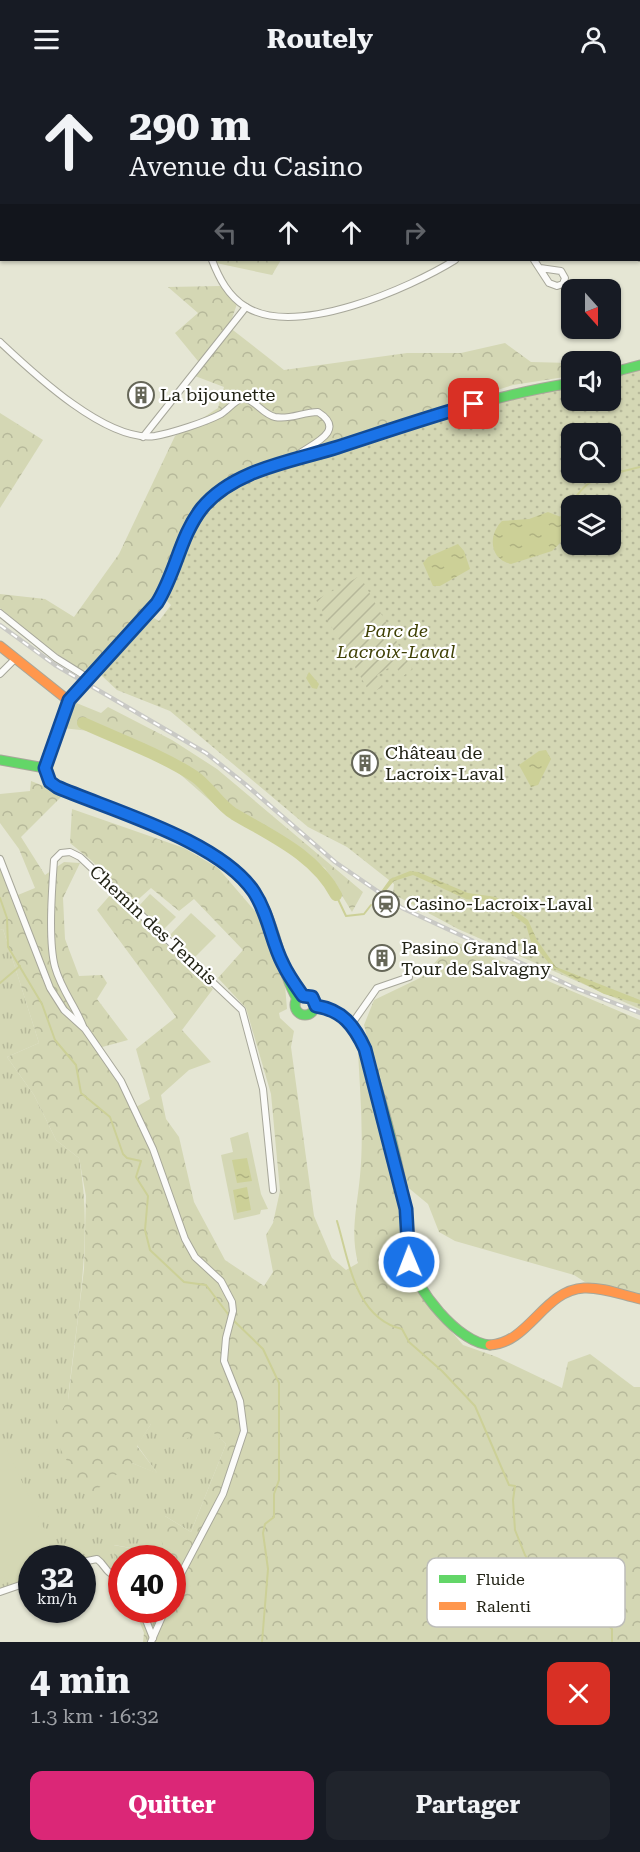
<!DOCTYPE html>
<html lang="fr">
<meta charset="utf-8">
<style>
:root{--surface:#171b24;--page:#20242c;--text:#f1f3f6;--muted:#9ea1a6;--accent:#db2777}
body{margin:0;font-family:"Roboto Serif",serif;background:var(--page);color:var(--text);height:100vh;display:flex;flex-direction:column;font-size:22px;white-space:nowrap}
*{box-sizing:border-box;margin:0}
p{font-size:20px;color:var(--muted)}
.icon{flex:none;width:33px;height:33px;fill:none;stroke:currentColor;stroke-width:2;stroke-linecap:round;stroke-linejoin:round}
.map{position:relative;height:1564px;overflow:hidden}
.panel{display:flex;flex-direction:column;background:var(--surface);flex:1}
.panel>*{flex:none}
.hud{position:absolute;left:0px;top:0px;width:640px;height:183px;box-shadow:0 2px 4px #0004;background:#171b24;color:var(--text);overflow:hidden}
.needle{width:39px;rotate:159deg}
.controls{position:absolute;left:561px;top:201px;display:grid;gap:12px}
.controls a{display:grid;place-items:center;width:60px;height:60px;border-radius:12px;background:var(--surface);box-shadow:0 2px 4px #0004;font-size:30px}
.speed{position:absolute;left:18px;top:1467px;display:flex;gap:12px;font-size:30px;font-weight:700;text-align:center}
.speed>*{display:grid;place-content:center;width:78px;height:78px;border-radius:50%;background:var(--surface);box-shadow:0 2px 4px #0004;line-height:1}
.speed small{font-size:15px;font-weight:400}
.speed .limit{border:9px solid #d22;background:#fff;color:#111}
.pin{position:absolute;display:grid;place-items:center;width:51px;height:51px;color:#fff;margin:-26px;border-radius:12px;box-shadow:0 3px 9px #0006}
.me{position:absolute;width:66px;margin:-33px;rotate:359deg;stroke-linejoin:round;filter:drop-shadow(0 0 4px #0008)}
.turn{display:flex;align-items:center;gap:21px;height:126px;padding:0 30px;font-size:27px}
.turn .icon{width:78px;height:78px;stroke-width:2.5}
.turn b{display:block;font-size:42px;line-height:51px}
.lanes{display:flex;align-items:center;height:57px;padding:0 30px;background:#0003;justify-content:center;gap:30px;direction:ltr}
.lanes .off{opacity:.35}
.round{display:grid;place-items:center;flex:none;width:63px;height:63px;border-radius:12px;background:var(--page)}
.headline{display:flex;align-items:center;justify-content:space-between;height:102px;padding:0 30px}
h1{font-size:36px;font-weight:700;line-height:45px}
.action{display:flex;gap:12px;margin-top:auto;padding:12px 30px}
.action a{flex:1;height:69px;border-radius:12px;background:var(--accent);color:#fff;font-size:24px;font-weight:700;line-height:69px;text-align:center}
.action a+a{background:var(--page);color:var(--text)}
header{display:flex;justify-content:space-between;align-items:center;height:78px;padding:0 30px;background:var(--surface);font-size:27px;font-weight:700}
.map>svg:first-child{display:block}
.grass{fill:url(#grass-tufts)}
.forest{fill:url(#forest-crowns)}
.park{fill:url(#park-dots);fill-rule:evenodd}
.garden{fill:url(#garden-furrows)}
.pitch{fill:#d4d7b4}
.water{fill:url(#water-ripples)}
.lines{fill:none;stroke-linecap:round;stroke-linejoin:round}
.stream{stroke:#ccd097;stroke-width:2}
.river{stroke:#ccd097;stroke-width:12}
.street-casing{stroke:#a7a79a;stroke-width:8}
.fast-casing{stroke:#a7a79a;stroke-width:11}
.slow-casing{stroke:#a7a79a;stroke-width:11}
.street{stroke:#fbfbf9;stroke-width:6}
.fast{stroke:#63d668;stroke-width:9}
.slow{stroke:#ff974d;stroke-width:9}
.rail-casing{stroke:#c9c9c5;stroke-width:4.5}
.rail{stroke:#fff;stroke-width:2;stroke-dasharray:7;stroke-linecap:butt}
.route-casing{stroke:#114b97;stroke-width:15}
.route{stroke:#1a73e8;stroke-width:10}
.labels{text-anchor:middle;stroke-width:4.5;stroke-linejoin:round;paint-order:stroke}
.poi-label{font-size:18px;fill:#222316;stroke:#fff;text-anchor:start}
.park-label{font-size:18px;font-style:italic;fill:#3f4005;stroke:#fff}
.street-label{font-size:18px;fill:#222316;stroke:#fff}
.key{fill:#fff;stroke:#bdbdb9;stroke-width:1.5}
.key-label{font-size:16px;fill:#222316}
</style>
<header><svg class="icon" aria-label="menu" viewBox="0 0 24 24"><path d="M4 6h16M4 12h16M4 18h16"/></svg>Routely<svg class="icon" aria-label="person" viewBox="0 0 24 24"><circle cx="12" cy="8" r="4"/><path d="M4 21q1-7 8-7t8 7"/></svg></header>
<div class="map">
<svg width="640" height="1564" viewBox="0 0 640 1564">
<defs>
<pattern id="grass-tufts" width="24" height="20" patternUnits="userSpaceOnUse" patternTransform="scale(1.5)"><rect width="24" height="20" fill="#d4d7b4"/><path d="M3 7l-1-3M5 7V3M7 7l1-3M15 17l-1-3M17 17v-4M19 17l1-3" fill="none" stroke="#b6b89a"/></pattern>
<pattern id="forest-crowns" width="20" height="18" patternUnits="userSpaceOnUse" patternTransform="scale(1.5)"><rect width="20" height="18" fill="#d4d7b4"/><path d="M2 6a3 3 0 1 1 6 0M12 15a3 3 0 1 1 6 0" fill="none" stroke="#b6b89a"/></pattern>
<pattern id="park-dots" width="8" height="8" patternUnits="userSpaceOnUse" patternTransform="scale(1.5)"><rect width="8" height="8" fill="#d4d7b4"/><path d="M2 2h.1M6 6h.1" fill="none" stroke="#b6b89a" stroke-width="1.8" stroke-linecap="round"/></pattern>
<pattern id="garden-furrows" width="10" height="10" patternUnits="userSpaceOnUse" patternTransform="scale(1.5)"><rect width="10" height="10" fill="#d4d7b4"/><path d="M-1 1l2-2M0 10L10 0M9 11l2-2" fill="none" stroke="#b6b89a"/></pattern>
<pattern id="water-ripples" width="26" height="14" patternUnits="userSpaceOnUse" patternTransform="scale(1.5)"><rect width="26" height="14" fill="#ccd097"/><path d="M2 4q2-2 4 0t4 0M15 11q2-2 4 0t4 0" fill="none" stroke="#afb281"/></pattern>
</defs>
<rect width="100%" height="100%" fill="#e5e6d4"/>
<!-- grass -->
<path class="grass" d="M3 851 39 965 7 979 34 1017 56 1062 79 1080C94 1161 76 1241 68 1322L132 1385 157 1395 137 1367 151 1346H205L226 1366 191 1454 165 1438 166 1476 114 1467 117 1493 122 1496 113 1498 97 1481 83 1484 82 1480H32L31 1503 0 1514V852Z"/>
<!-- forest -->
<g class="forest">
<path d="M215 182H281L272 197 216 185Z"/>
<path d="M220 208 237 226 229 249 284 292 407 275H461L505 265 531 284 571 285V298L513 307 288 378 222 404 197 426 182 451 158 510 150 524 91 589 83 593 48 570 0 530V516L45 521 74 539 119 476 175 358 218 330 224 309 195 298 202 288 175 255 198 235 168 209Z"/>
<path d="M0 335 43 362 0 430Z"/>
<path d="M74 624 101 635 108 629 172 662 217 691 363 814 352 834 325 790 253 742 215 727 165 683 99 654 62 650Z"/>
<path d="M31 703 64 716 21 759 45 797 64 784 80 785 63 820 65 861 79 898 102 897 107 905 97 921 128 962 95 971 118 1003 131 1032 150 1021 136 971 176 939 97 832 112 815 213 911 182 952 211 984 189 992 161 1017 166 1041 179 1059 194 1124 225 1182 264 1208 273 1194 266 1157 273 1145 280 1113 271 1016 246 930 218 900 243 872 194 821 179 833 151 810 133 826 92 783 70 765 72 731 184 770 218 790 267 847 285 907 287 931 279 935 280 940 294 953 291 969 314 1138 332 1180 346 1192 358 1185C350 1154 357 1130 360 1098 364 1057 360 1014 358 973L393 1101 403 1146V1188L412 1207 463 1267 497 1279 562 1310 568 1284 590 1276 634 1309H640V1564H143L144 1555 135 1532H172V1480H122L121 1496 117 1493 113 1467 165 1476 159 1453 165 1438 191 1454 226 1366 205 1347 181 1365 151 1346 137 1368 158 1396 132 1385 92 1415 77 1401 50 1352 68 1322 84 1191 86 1118 79 1080 56 1062 34 1017 7 979 39 965 3 851 0 852V786L13 819 35 810 19 771 0 745V716L30 713Z"/>
<path d="M454 863 640 942V1218L585 1204 574 1197 455 1163 439 1154 428 1126 405 1107 364 947 374 922 422 899Z"/>
</g>
<!-- park -->
<path class="park" d="M640 292V931L458 851 393 816 394 806 347 769 308 749 170 633 117 612 100 596 154 540 159 543 171 527 165 521C179 494 182 457 204 435 244 392 310 381 365 363 433 342 500 318 571 309L572 322H610L611 300ZM572 356H610V394H572ZM572 428H610V466H572Z"/>
<!-- garden -->
<path class="garden" d="M360 498 412 591 402 599 395 586 377 597 383 609 370 615 316 522Z"/>
<!-- pitch -->
<g class="pitch">
<path d="M150 816 176 839 163 852 138 829Z"/>
<path d="M191 835 216 858 194 880 170 857Z"/>
<path d="M248 1054 261 1116 268 1131 261 1132 260 1136 234 1142 221 1077 233 1074 230 1060Z"/>
<path d="M0 1357 56 1476 46 1480H32L31 1487 0 1502Z"/>
</g>
<!-- water -->
<g class="water">
<path d="M548 434 561 439 567 445 566 459 552 473 511 486C489 481 488 457 502 443L529 441Z"/>
<path d="M458 466 464 473 470 491 440 508H433L423 485 428 479Z"/>
<path d="M309 594 319 606 317 611 312 610 306 600Z"/>
<path d="M546 672 551 681 538 707 531 709 519 687 539 673Z"/>
<path d="M410 793 418 794 468 815 496 819 528 842 537 862 556 889 640 922V926L604 916 553 890 531 864 526 847 496 824 466 821 413 797 394 803 385 814 382 812 390 801Z"/>
<path d="M247 1080 252 1103 237 1105 232 1082Z"/>
<path d="M247 1109 251 1132 237 1135 233 1112Z"/>
</g>
<g class="lines">
<!-- stream -->
<g class="stream">
<path d="M561 439C591 395 591 402 640 389"/>
<path d="M336 817 346 838 364 836 371 827"/>
<path d="M0 820 7 840 8 869 42 926 55 962 76 987 81 1015 110 1039 123 1076 127 1080 141 1083 136 1099 148 1118 145 1152 150 1172 184 1204 206 1207 231 1240 263 1271 279 1305V1402L274 1416V1439L265 1446 263 1455 268 1491 262 1564"/>
<path d="M0 905 20 888"/>
<path d="M337 1143C349 1183 355 1240 402 1251L409 1264 442 1293 475 1328 509 1407 515 1408 513 1422 515 1452 525 1477 541 1503 556 1516 568 1518 584 1532 597 1537 612 1551V1564"/>
</g>
<!-- river -->
<path class="river" d="M83 645C120 662 160 676 194 698 209 708 218 726 234 736 271 758 315 777 336 817"/>
<defs>
<g id="street">
<path d="M76 0 78 2"/>
<path d="M376 0 377 2"/>
<path d="M555 0V2"/>
<path d="M0 3 3 0"/>
<path d="M639 168 640 167"/>
<path d="M639 179 640 180"/>
<path d="M212 182C219 200 228 218 246 229 297 260 410 210 455 182"/>
<path d="M534 182 549 205 557 208 563 206 565 200 561 193 540 190"/>
<path d="M0 264C33 295 107 365 155 358 172 355 206 344 221 336 229 331 234 323 243 320 256 322 262 336 275 339 290 342 303 334 318 334 351 355 303 369 294 380"/>
<path d="M143 359 246 229"/>
<path d="M0 535 56 580 88 600"/>
<path d="M0 596 16 580"/>
<path d="M0 781 50 910 64 932 85 951 121 1003 153 1071 185 1161 195 1179 221 1203 232 1224 233 1233 226 1260 224 1283 240 1323 244 1353 223 1416 172 1513"/>
<path d="M351 947 377 910 409 899"/>
<path d="M83 948C75 928 61 911 55 889 48 863 52 810 54 782L61 775 70 774 80 779 242 932 263 1011 273 1112"/>
<path d="M82 1484 97 1481C108 1489 105 1499 122 1496"/>
<path d="M0 1514 32 1503"/>
<path d="M142 1532 153 1560"/>
<path d="M151 1564 165 1532"/>
</g>
<g id="fast">
<path d="M610 295 640 287"/>
<path d="M162 515C176 487 180 453 203 429 239 392 296 383 343 368 419 343 493 317 572 305"/>
<path d="M0 682 45 690"/>
<path d="M45 690 50 704 57 709C117 733 230 768 262 826 278 855 280 891 297 921"/>
<circle cx="305" cy="927" r="10"/>
<path d="M316 928C330 931 342 936 351 948 373 974 400 1093 406 1131 409 1147 404 1165 408 1181 415 1210 458 1265 490 1267"/>
</g>
<g id="slow">
<path d="M0 568 69 623"/>
<path d="M45 690 69 623 157 525 162 515"/>
<path d="M490 1267C529 1265 544 1212 584 1210 603 1209 622 1217 640 1221"/>
</g>
</defs>
<!-- street casing -->
<use href="#street" class="street-casing"/>
<!-- fast casing -->
<use href="#fast" class="fast-casing"/>
<!-- slow casing -->
<use href="#slow" class="slow-casing"/>
<!-- street -->
<use href="#street" class="street"/>
<!-- fast -->
<use href="#fast" class="fast"/>
<!-- slow -->
<use href="#slow" class="slow"/>
<defs>
<path id="rail" d="M0 547 55 587 206 675 245 706 335 784 402 830 575 910 640 935"/>
</defs>
<!-- rail casing -->
<use href="#rail" class="rail-casing"/>
<!-- rail -->
<use href="#rail" class="rail"/>
</g>
<g class="lines">
<defs>
<path id="route" d="M409 1184 406 1131 365 971C354 947 342 932 316 928L312 919 303 918C296 908 288 897 283 886 271 863 269 837 254 814 220 763 113 733 57 709L50 704 45 690 69 622 157 525C176 495 180 458 202 430 234 391 294 383 338 369 384 354 428 339 474 326"/>
</defs>
<!-- route casing -->
<use href="#route" class="route-casing"/>
<!-- route -->
<use href="#route" class="route"/>
</g>
<!-- icons -->
<defs>
<symbol id="building-ring" viewBox="-11 -11 22 22"><circle r="9.5" fill="#fff" stroke="#666758" stroke-width="1.5"/><path d="M-4-6H4V6H1V3H-1V6H-4ZM-2.5-4.3h1.7v1.8h-1.7ZM.8-4.3h1.7v1.8H.8ZM-2.5-1h1.7V.8h-1.7ZM.8-1h1.7V.8H.8Z" fill="#666758"/></symbol>
<symbol id="station-ring" viewBox="-11 -11 22 22"><circle r="9.5" fill="#fff" stroke="#666758" stroke-width="1.5"/><path d="M-3-6H3Q5-6 5-4V2Q5 4 3 4L4.5 6H3L1.5 4h-3L-3 6H-4.5L-3 4Q-5 4-5 2V-4Q-5-6-3-6ZM-3.5-4v3h7v-3ZM-3.5 1v1.5H-2V1ZM2 1v1.5H3.5V1Z" fill="#666758"/></symbol>
</defs>
<g fill-rule="evenodd">
<use href="#building-ring" x="126" y="302" width="30" height="30"/>
<use href="#building-ring" x="350" y="670" width="30" height="30"/>
<use href="#station-ring" x="371" y="811" width="30" height="30"/>
<use href="#building-ring" x="367" y="865" width="30" height="30"/>
</g>
<g class="labels">
<!-- poi labels -->
<g class="poi-label">
<text x="160" y="323">La bijounette</text>
<text x="385" y="681">Château de<tspan x="385" dy="21">Lacroix-Laval</tspan></text>
<text x="406" y="832">Casino-Lacroix-Laval</text>
<text x="401" y="876">Pasino Grand la<tspan x="401" dy="21">Tour de Salvagny</tspan></text>
</g>
<!-- park labels -->
<g class="park-label">
<text x="396" y="559">Parc de<tspan x="396" dy="21">Lacroix-Laval</tspan></text>
</g>
<!-- street labels -->
<g class="street-label">
<text transform="translate(153 847) rotate(43)" y="6">Chemin des Tennis</text>
</g>
</g>
<!-- legend -->
<rect x="427" y="1480" width="198" height="69" rx="9" class="key"/>
<rect x="439" y="1497" width="27" height="8" fill="#63d668"/>
<rect x="439" y="1524" width="27" height="8" fill="#ff974d"/>
<g class="key-label">
<text x="476" y="1507">Fluide</text>
<text x="476" y="1534">Ralenti</text>
</g>
</svg>
<div class="controls">
<a><svg class="needle" viewBox="-14 -14 28 28"><path d="M0-13l5 13h-10z" fill="#e53935"/><path d="M0 13l5-13h-10z" fill="#9ea1a6"/></svg></a>
<a><svg class="icon" aria-label="sound" viewBox="0 0 24 24"><path d="M4 9h4l5-4v14l-5-4H4zM17 9q2 3 0 6"/></svg></a>
<a><svg class="icon" aria-label="search" viewBox="0 0 24 24"><circle cx="10" cy="10" r="6"/><path d="M15 15l6 6"/></svg></a>
<a><svg class="icon" aria-label="layers" viewBox="0 0 24 24"><path d="M12 4l9 5-9 5-9-5zM3 14l9 5 9-5"/></svg></a>
</div>
<div class="speed"><div>32<small>km/h</small></div><div class="limit">40</div></div>
<div class="pin" style="left:474px;top:326px;background:#d93025"><svg class="icon" aria-label="arrive" viewBox="0 0 24 24"><path d="M6 21V4h12l-3 4 3 4H6"/></svg></div>
<svg class="me" style="left:409px;top:1184px" viewBox="-20 -20 40 40"><circle r="17" fill="#1a73e8" stroke="#fff" stroke-width="3"/><path d="M0-11L8 9 0 5-8 9z" fill="#fff"/></svg>
<div class="hud">
<div class="turn"><svg class="icon" aria-label="ahead" viewBox="0 0 24 24"><path d="M12 20V5M6 11l6-6 6 6"/></svg><div><b>290 m</b>Avenue du Casino</div></div>
<div class="lanes"><svg class="icon off" aria-label="left" viewBox="0 0 24 24"><path d="M17 20v-9H6M10 6l-5 5 5 5"/></svg><svg class="icon" aria-label="ahead" viewBox="0 0 24 24"><path d="M12 20V5M6 11l6-6 6 6"/></svg><svg class="icon" aria-label="ahead" viewBox="0 0 24 24"><path d="M12 20V5M6 11l6-6 6 6"/></svg><svg class="icon off" aria-label="right" viewBox="0 0 24 24"><path d="M7 20v-9h11M14 6l5 5-5 5"/></svg></div>
</div>
</div>
<section class="panel">
<div class="headline"><div><h1>4 min</h1><p>1.3 km · 16:32</p></div><a class="round" style="background:#d93025;color:#fff"><svg class="icon" aria-label="close" viewBox="0 0 24 24"><path d="M6 6l12 12M18 6L6 18"/></svg></a></div>
<div class="action"><a>Quitter</a><a>Partager</a></div>
</section>
